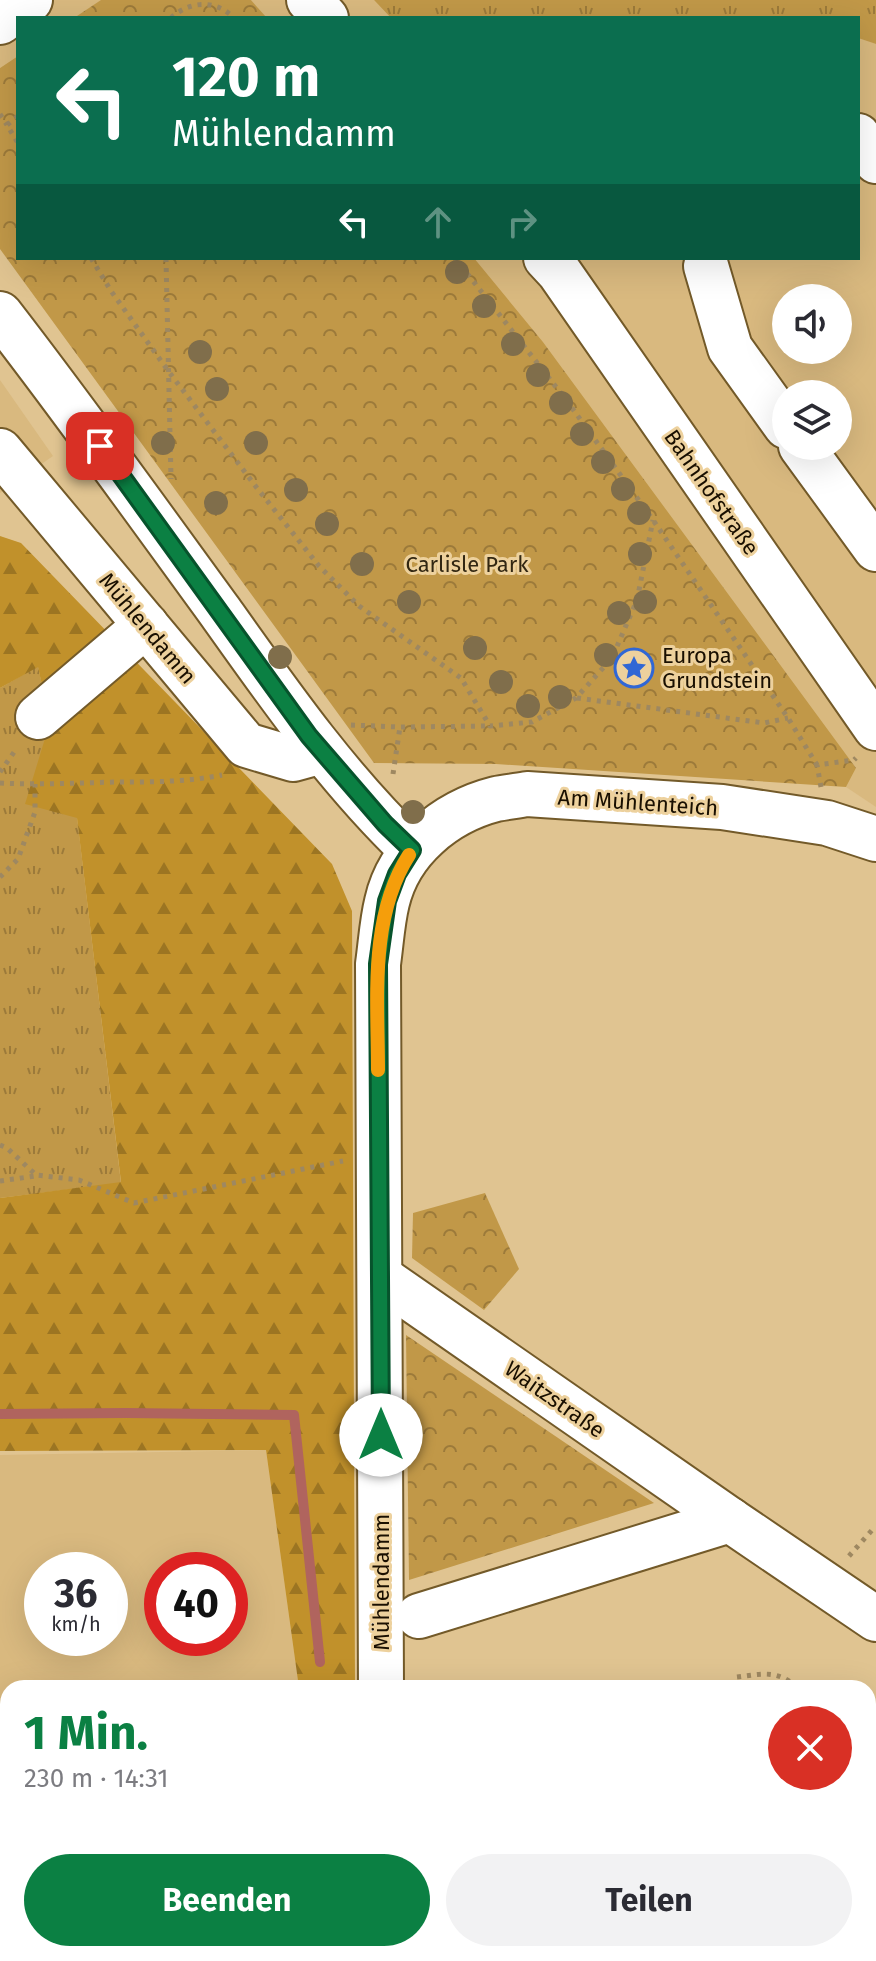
<!DOCTYPE html>
<html lang="de">
<meta charset="utf-8">
<style>
:root{--surface:#fff;--page:#f2f2f3;--text:#2b2b33;--muted:#7c7c81;--accent:#0b8043}
body{margin:0;font-family:"Fira Sans",sans-serif;background:var(--page);color:var(--text);height:100vh;display:flex;flex-direction:column;font-size:30px;white-space:nowrap}
*{box-sizing:border-box;margin:0}
p{font-size:26px;color:var(--muted)}
.icon{flex:none;width:44px;height:44px;fill:none;stroke:currentColor;stroke-width:2;stroke-linecap:round;stroke-linejoin:round}
.map{position:relative;flex:1;overflow:hidden}
.details{position:absolute;left:0px;top:1680px;width:876px;height:282px;display:flex;flex-direction:column;background:var(--surface);border-radius:24px 24px 0 0;box-shadow:0 8px 32px #0002}
.details>*{flex:none}
.guide{position:absolute;left:16px;top:16px;width:844px;height:244px;border-radius:0px;box-shadow:0 8px 32px #0002;background:#0b6e4f;color:#fff;overflow:hidden}
.fabs{position:absolute;left:772px;top:284px;display:grid;gap:16px}
.fabs a{display:grid;place-items:center;width:80px;height:80px;border-radius:50%;background:var(--surface);box-shadow:0 8px 32px #0002;font-size:40px}
.speed{position:absolute;left:24px;top:1552px;display:flex;gap:16px;font-size:40px;font-weight:700;text-align:center}
.speed>*{display:grid;place-content:center;width:104px;height:104px;border-radius:50%;background:var(--surface);box-shadow:0 8px 32px #0002;line-height:1}
.speed small{font-size:20px;font-weight:400}
.speed .limit{border:12px solid #d22;background:#fff;color:#111}
.pin{position:absolute;display:grid;place-items:center;width:68px;height:68px;color:#fff;margin:-34px;border-radius:16px;box-shadow:0 4px 12px #0006}
.me{position:absolute;width:88px;margin:-44px;rotate:0deg;stroke-linejoin:round;filter:drop-shadow(0 0 6px #0008)}
.turn{display:flex;align-items:center;gap:28px;height:168px;padding:0 24px;font-size:36px}
.turn .icon{width:104px;height:104px;stroke-width:2.5}
.turn b{display:block;font-size:56px;line-height:68px}
.lanes{display:flex;align-items:center;height:76px;padding:0 24px;background:#0003;justify-content:center;gap:40px;direction:ltr}
.lanes .off{opacity:.35}
.round{display:grid;place-items:center;flex:none;width:84px;height:84px;border-radius:42px;background:var(--page)}
.overview{display:flex;align-items:center;justify-content:space-between;height:136px;padding:0 24px}
h1{font-size:48px;font-weight:700;line-height:60px;color:var(--accent)}
.button{display:flex;gap:16px;margin-top:auto;padding:16px 24px}
.button a{flex:1;height:92px;border-radius:48px;background:var(--accent);color:#fff;font-size:32px;font-weight:700;line-height:92px;text-align:center}
.button a+a{background:var(--page);color:var(--text)}
.map>svg:first-child{display:block}
.built{fill:#d9b97f;fill-rule:evenodd}
.grass{fill:url(#grass-tufts)}
.forest{fill:url(#forest-firs)}
.park{fill:url(#park-crowns)}
.lines{fill:none;stroke-linecap:round;stroke-linejoin:round}
.stream{stroke:#b0645e;stroke-width:10}
.minor-casing{stroke:#735a29;stroke-width:48}
.path{stroke:#9e8861;stroke-width:5;stroke-dasharray:4 6;stroke-linecap:butt}
.minor{stroke:#fff;stroke-width:44}
.tree{fill:#806e4b}
.route-casing{stroke:#07532c;stroke-width:20}
.route{stroke:#0b8043;stroke-width:14}
.slow{stroke:#f59e0b;stroke-width:14}
.labels{text-anchor:middle;stroke-width:6;stroke-linejoin:round;paint-order:stroke}
.street-label{font-size:22px;fill:#190f00;stroke:#edd19d}
.park-label{font-size:22px;fill:#322712;stroke:#edd19d}
.poi-label{font-size:22px;fill:#190f00;stroke:#edd19d;text-anchor:start}
</style>
<div class="map">
<svg width="876" height="1961" viewBox="0 0 876 1961">
<defs>
<pattern id="grass-tufts" width="24" height="20" patternUnits="userSpaceOnUse" patternTransform="scale(2)"><rect width="24" height="20" fill="#c19848"/><path d="M3 7l-1-3M5 7V3M7 7l1-3M15 17l-1-3M17 17v-4M19 17l1-3" fill="none" stroke="#9c7a3a"/></pattern>
<pattern id="forest-firs" width="22" height="20" patternUnits="userSpaceOnUse" patternTransform="scale(2)"><rect width="22" height="20" fill="#c1912b"/><path d="M5 1l3.5 6h-7zM16 11l3.5 6h-7z" fill="#9c7522"/></pattern>
<pattern id="park-crowns" width="20" height="18" patternUnits="userSpaceOnUse" patternTransform="scale(2)"><rect width="20" height="18" fill="#c19848"/><path d="M2 6a3 3 0 1 1 6 0M12 15a3 3 0 1 1 6 0" fill="none" stroke="#9c7a3a"/></pattern>
</defs>
<rect width="100%" height="100%" fill="#e0c491"/>
<!-- built -->
<g class="built">
<path d="M0 0H102L75 18H18V56L0 68Z"/>
<path d="M251 0H374L391 18H267Z"/>
<path d="M858 38 876 44V807L846 787 856 768 543 342 474 258H858ZM786 298H838V350H786ZM786 394H838V446H786Z"/>
<path d="M0 380 53 456 0 493Z"/>
<path d="M266 1450 299 1688H8V1954H270L255 1961H0V1455ZM42 1570H110V1638H42ZM162 1570H230V1638H162Z"/>
</g>
<!-- grass -->
<g class="grass">
<path d="M374 0H876V44L858 38V18H391Z"/>
<path d="M38 666 50 722 77 817 121 1183 0 1198V688Z"/>
</g>
<!-- forest -->
<path class="forest" d="M0 536 21 543 332 864 352 911 355 1688H299L266 1450 0 1451V1198L121 1182 77 818 25 804 50 722 38 667 0 688Z"/>
<!-- park -->
<g class="park">
<path d="M101 0H251L267 18H74Z"/>
<path d="M18 56V258H474L543 342 856 768 846 787 496 764 374 763 0 249V68Z"/>
<path d="M485 1193 519 1269 484 1310 412 1258 413 1213Z"/>
<path d="M406 1335 654 1503 409 1580Z"/>
</g>
<g class="lines">
<!-- stream -->
<path class="stream" d="M0 1414 126 1413 294 1415 320 1662"/>
<defs>
<g id="minor">
<path d="M309 0 326 18"/>
<path d="M0 22 30 0"/>
<path d="M858 136 876 161"/>
<path d="M546 258 559 272 876 728"/>
<path d="M706 266 730 348 786 426"/>
<path d="M0 314C76 412 148 513 221 613 280 696 338 779 412 850"/>
<path d="M801 446 876 549"/>
<path d="M0 451 246 745 293 759 322 751"/>
<path d="M38 717 146 625"/>
<path d="M380 1277 730 1520 876 1619"/>
<path d="M419 1616 730 1520"/>
<path d="M381 1688 378 964C381 943 382 922 387 902 399 850 445 812 496 799 506 797 517 796 527 794L722 807 827 823 876 839"/>
<path d="M868 1856 876 1851"/>
<path d="M868 1929 876 1935"/>
<path d="M367 1954 377 1961"/>
<path d="M315 1961 324 1954"/>
<path d="M571 1961 585 1954"/>
</g>
</defs>
<!-- minor casing -->
<use href="#minor" class="minor-casing"/>
<!-- path -->
<g class="path">
<path d="M171 18C190 0 217 0 234 18"/>
<path d="M0 114 7 125"/>
<path d="M18 116 7 125 18 143"/>
<path d="M91 258 111 291 169 372 257 488 319 566 359 606 461 678 490 726 532 722 576 698 612 658 637 600 653 520"/>
<path d="M166 258 171 479"/>
<path d="M455 258 567 401 653 520 788 718 817 765"/>
<path d="M577 698 764 723 788 718"/>
<path d="M351 725 400 727 489 726"/>
<path d="M0 772 17 748"/>
<path d="M393 774 400 727"/>
<path d="M0 783C39 785 78 783 117 782 152 782 188 782 222 775"/>
<path d="M821 787 817 765 854 760 856 758"/>
<path d="M0 877 18 859 35 812V784"/>
<path d="M0 1145 7 1148 36 1175 79 1180 134 1203 343 1161"/>
<path d="M0 1181 35 1176"/>
<path d="M849 1556 873 1529"/>
<path d="M737 1677C762 1674 777 1669 798 1688"/>
<path d="M868 1767 869 1769"/>
<path d="M527 1961 528 1954"/>
</g>
<!-- minor -->
<use href="#minor" class="minor"/>
</g>
<!-- trees -->
<g class="tree">
<circle cx="457" cy="272" r="12"/>
<circle cx="484" cy="306" r="12"/>
<circle cx="513" cy="344" r="12"/>
<circle cx="200" cy="352" r="12"/>
<circle cx="538" cy="375" r="12"/>
<circle cx="217" cy="389" r="12"/>
<circle cx="561" cy="403" r="12"/>
<circle cx="582" cy="434" r="12"/>
<circle cx="163" cy="443" r="12"/>
<circle cx="256" cy="443" r="12"/>
<circle cx="603" cy="462" r="12"/>
<circle cx="623" cy="489" r="12"/>
<circle cx="296" cy="490" r="12"/>
<circle cx="216" cy="503" r="12"/>
<circle cx="639" cy="513" r="12"/>
<circle cx="327" cy="524" r="12"/>
<circle cx="640" cy="554" r="12"/>
<circle cx="362" cy="564" r="12"/>
<circle cx="409" cy="602" r="12"/>
<circle cx="645" cy="602" r="12"/>
<circle cx="619" cy="613" r="12"/>
<circle cx="475" cy="648" r="12"/>
<circle cx="606" cy="655" r="12"/>
<circle cx="280" cy="657" r="12"/>
<circle cx="501" cy="682" r="12"/>
<circle cx="560" cy="697" r="12"/>
<circle cx="528" cy="706" r="12"/>
<circle cx="413" cy="812" r="12"/>
</g>
<g class="lines">
<defs>
<path id="route" d="M100 446 309 736 385 824 412 850 397 874 387 901 378 964 381 1435"/>
</defs>
<!-- route casing -->
<use href="#route" class="route-casing"/>
<!-- route -->
<use href="#route" class="route"/>
<!-- slow -->
<path class="slow" d="M378 1070C378 999 369 917 409 855"/>
</g>
<!-- icons -->
<defs>
<symbol id="sight-ring" viewBox="-11 -11 22 22"><circle r="9.5" fill="#edd19d" stroke="#3067d5" stroke-width="1.5"/><path d="M0-6L1.8-2.2L6-1.7L2.9 1.2L3.7 5.4L0 3.3L-3.7 5.4L-2.9 1.2L-6-1.7L-1.8-2.2Z" fill="#3067d5"/></symbol>
</defs>
<g fill-rule="evenodd">
<use href="#sight-ring" x="612" y="646" width="44" height="44"/>
</g>
<g class="labels">
<!-- street labels -->
<g class="street-label">
<text transform="translate(712 492) rotate(55)" y="8">Bahnhofstraße</text>
<text transform="translate(148 628) rotate(50)" y="8">Mühlendamm</text>
<text transform="translate(638 802) rotate(4)" y="8">Am Mühlenteich</text>
<text transform="translate(555 1399) rotate(35)" y="8">Waitzstraße</text>
<text transform="translate(381 1582) rotate(-90)" y="8">Mühlendamm</text>
</g>
<!-- park labels -->
<g class="park-label">
<text x="467" y="572">Carlisle Park</text>
</g>
<!-- poi labels -->
<g class="poi-label">
<text x="662" y="663">Europa<tspan x="662" dy="25">Grundstein</tspan></text>
</g>
</g>
</svg>
<div class="fabs">
<a><svg class="icon" aria-label="sound" viewBox="0 0 24 24"><path d="M4 9h4l5-4v14l-5-4H4zM17 9q2 3 0 6"/></svg></a>
<a><svg class="icon" aria-label="layers" viewBox="0 0 24 24"><path d="M12 4l9 5-9 5-9-5zM3 14l9 5 9-5"/></svg></a>
</div>
<div class="speed"><div>36<small>km/h</small></div><div class="limit">40</div></div>
<div class="pin" style="left:100px;top:446px;background:#d93025"><svg class="icon" aria-label="arrive" viewBox="0 0 24 24"><path d="M6 21V4h12l-3 4 3 4H6"/></svg></div>
<svg class="me" style="left:381px;top:1435px" viewBox="-20 -20 40 40"><circle r="19" fill="#fff"/><path d="M0-13L10 11 0 6-10 11z" fill="#0b8043"/></svg>
<div class="guide">
<div class="turn"><svg class="icon" aria-label="left" viewBox="0 0 24 24"><path d="M17 20v-9H6M10 6l-5 5 5 5"/></svg><div><b>120 m</b>Mühlendamm</div></div>
<div class="lanes"><svg class="icon" aria-label="left" viewBox="0 0 24 24"><path d="M17 20v-9H6M10 6l-5 5 5 5"/></svg><svg class="icon off" aria-label="ahead" viewBox="0 0 24 24"><path d="M12 20V5M6 11l6-6 6 6"/></svg><svg class="icon off" aria-label="right" viewBox="0 0 24 24"><path d="M7 20v-9h11M14 6l5 5-5 5"/></svg></div>
</div>
<section class="details">
<div class="overview"><div><h1>1 Min.</h1><p>230 m · 14:31</p></div><a class="round" style="background:#d93025;color:#fff"><svg class="icon" aria-label="close" viewBox="0 0 24 24"><path d="M6 6l12 12M18 6L6 18"/></svg></a></div>
<div class="button"><a>Beenden</a><a>Teilen</a></div>
</section>
</div>
